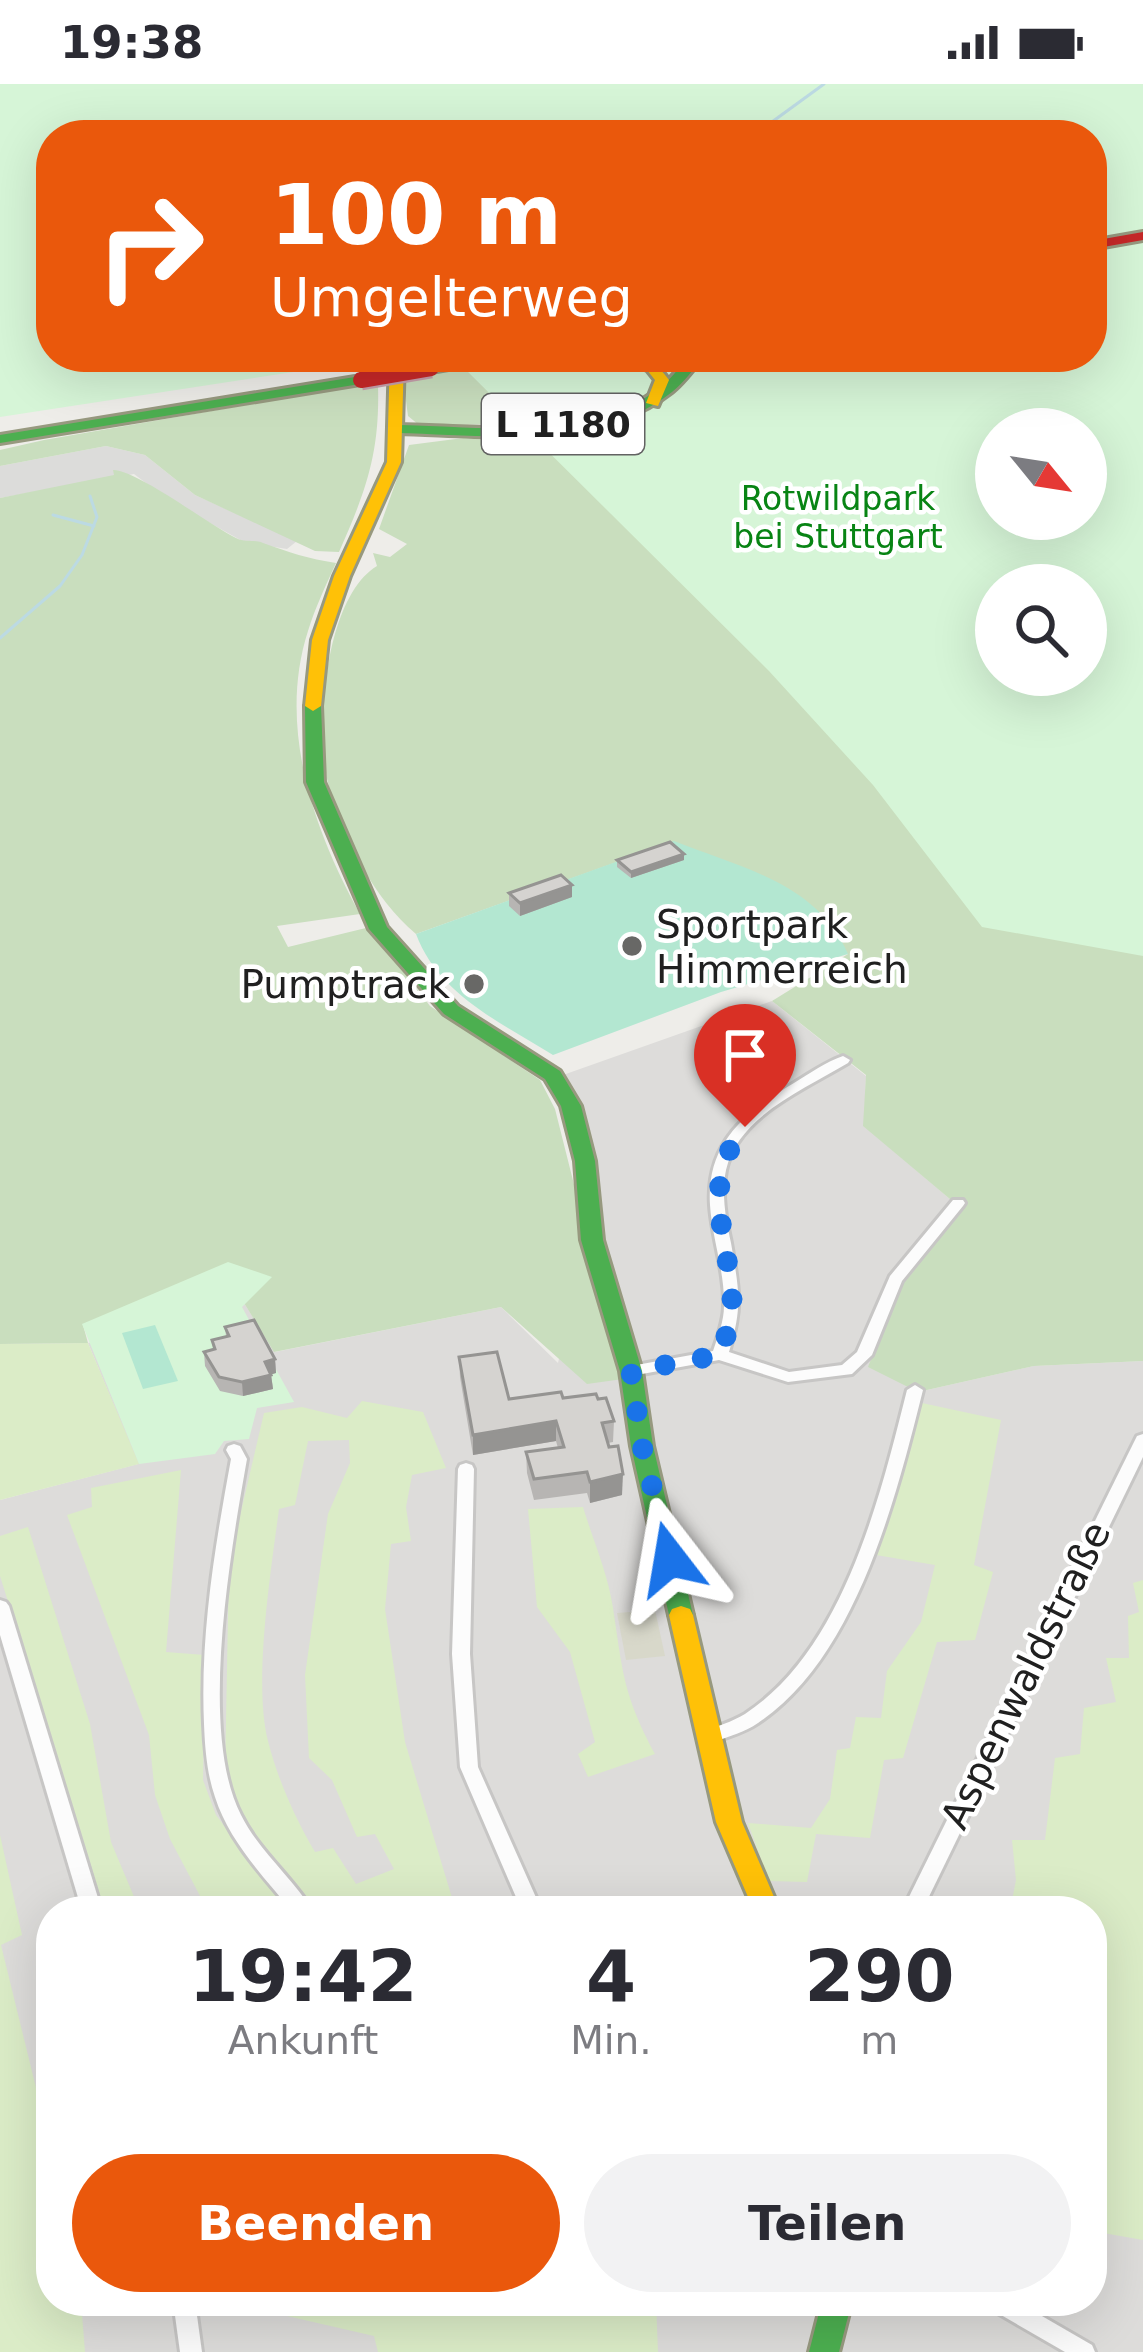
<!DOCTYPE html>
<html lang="de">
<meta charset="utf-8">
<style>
:root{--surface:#fff;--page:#f2f2f3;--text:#2b2b33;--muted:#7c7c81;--accent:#ea580c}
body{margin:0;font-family:"DejaVu Sans",sans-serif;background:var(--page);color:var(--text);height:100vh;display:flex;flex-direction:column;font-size:45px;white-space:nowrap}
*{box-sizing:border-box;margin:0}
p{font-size:39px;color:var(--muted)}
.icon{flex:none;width:66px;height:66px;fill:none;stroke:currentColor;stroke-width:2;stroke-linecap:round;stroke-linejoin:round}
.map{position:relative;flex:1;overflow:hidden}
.side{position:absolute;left:36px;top:1812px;width:1071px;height:420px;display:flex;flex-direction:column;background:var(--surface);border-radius:48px;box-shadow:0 12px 48px #0002}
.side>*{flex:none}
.guide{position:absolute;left:36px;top:36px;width:1071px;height:252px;border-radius:48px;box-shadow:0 12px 48px #0002;background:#ea580c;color:#fff;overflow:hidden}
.needle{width:78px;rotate:120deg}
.fabs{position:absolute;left:975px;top:324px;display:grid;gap:24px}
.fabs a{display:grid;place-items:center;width:132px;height:132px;border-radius:50%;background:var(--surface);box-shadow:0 12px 48px #0002;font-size:60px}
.pin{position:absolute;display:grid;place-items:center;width:102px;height:102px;color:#fff;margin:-123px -51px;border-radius:50% 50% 50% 0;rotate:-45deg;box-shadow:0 0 12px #0007}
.pin .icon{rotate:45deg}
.me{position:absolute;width:132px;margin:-66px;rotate:346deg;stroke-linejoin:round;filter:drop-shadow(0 0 9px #0008)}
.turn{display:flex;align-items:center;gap:42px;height:252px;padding:0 36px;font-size:54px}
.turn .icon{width:156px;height:156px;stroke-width:2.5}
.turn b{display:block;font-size:84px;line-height:102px}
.eta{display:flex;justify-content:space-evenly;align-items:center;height:204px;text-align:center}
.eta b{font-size:72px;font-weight:700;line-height:84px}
.button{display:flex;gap:24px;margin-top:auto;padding:24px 36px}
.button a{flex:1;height:138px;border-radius:72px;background:var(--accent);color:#fff;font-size:48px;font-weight:700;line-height:138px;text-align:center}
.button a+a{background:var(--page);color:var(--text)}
.status{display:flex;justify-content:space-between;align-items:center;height:84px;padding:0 60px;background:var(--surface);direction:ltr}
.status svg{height:33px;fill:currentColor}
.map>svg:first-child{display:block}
.residential{fill:#dddcda;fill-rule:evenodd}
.religious{fill:#dcdcda}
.construction{fill:#d8d8ca}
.grass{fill:#dbecc7;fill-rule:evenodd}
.forest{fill:#c9debe;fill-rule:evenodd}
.park{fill:#d6f5d7;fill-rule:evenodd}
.pitch{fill:#b3e7d1}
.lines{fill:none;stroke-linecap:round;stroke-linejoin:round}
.stream{stroke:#bcdae3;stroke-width:3}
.street-casing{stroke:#c7c6c5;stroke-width:6}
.fast-casing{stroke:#97997f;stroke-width:6}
.slow-casing{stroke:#97997f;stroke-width:6}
.jam-casing{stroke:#97997f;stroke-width:6}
.street{fill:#fcfcfc;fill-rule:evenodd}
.fast{fill:#4caf50;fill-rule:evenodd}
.slow{fill:#ffc107;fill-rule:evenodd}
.jam{fill:#c62828;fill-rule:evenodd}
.jam-bridge-casing{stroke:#c59faa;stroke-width:21;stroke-linecap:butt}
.jam-bridge{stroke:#c62828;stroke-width:16}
.wall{fill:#b7b5b3}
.shaded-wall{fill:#959492}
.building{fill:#d5d3d0;stroke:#959492;stroke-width:3}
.route{stroke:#1a73e8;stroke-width:21;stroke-dasharray:0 37.8}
.poi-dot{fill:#686866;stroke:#fff;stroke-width:4.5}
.labels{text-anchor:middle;stroke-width:9;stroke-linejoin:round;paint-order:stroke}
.far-park-label{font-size:33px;fill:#088414;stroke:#fff}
.shield{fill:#fff;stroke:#636363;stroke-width:3}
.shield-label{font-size:36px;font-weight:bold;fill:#202020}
.poi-label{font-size:39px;fill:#202020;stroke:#fff;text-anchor:start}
.street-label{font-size:39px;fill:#202020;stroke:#fff}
</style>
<div class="status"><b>19:38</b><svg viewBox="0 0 49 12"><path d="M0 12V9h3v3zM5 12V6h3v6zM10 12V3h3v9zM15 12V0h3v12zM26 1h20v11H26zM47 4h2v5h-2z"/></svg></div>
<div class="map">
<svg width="1143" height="2268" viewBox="0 0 1143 2268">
<rect width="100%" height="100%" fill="#eeede9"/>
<!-- residential -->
<path class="residential" d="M772 917 866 992 864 1042 963 1126 901 1199 918 1308 1034 1282 1143 1277V2268H0V1416L138 1380 88 1259 244 1219 275 1268 501 1223 558 1279 593 1123 563 991ZM51 1827H1092V2217H51Z"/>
<!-- religious -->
<path class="religious" d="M106 362 145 371 195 411 297 457 287 465 244 458 167 415 134 390 0 414V382Z"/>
<!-- construction -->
<path class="construction" d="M655 1526 665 1572 626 1576 617 1529Z"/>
<!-- grass -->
<g class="grass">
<path d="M88 1259 139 1380 0 1416V1260Z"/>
<path d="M362 1317 423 1328 446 1384 412 1391 406 1423 411 1457 391 1460 385 1525 405 1658 456 1827H311L247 1740 225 1690 229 1479 264 1329 302 1323 347 1334ZM349 1356 350 1379 328 1430 305 1591 309 1674 332 1696 357 1753 375 1750 394 1785 356 1800 333 1764 315 1768C296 1736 277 1694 268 1657 253 1598 271 1486 279 1425L295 1421 308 1357Z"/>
<path d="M922 1319 1001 1336 974 1481 993 1488 975 1556 937 1558 903 1674 884 1676 870 1754 816 1750 807 1798 769 1797 748 1739 811 1744 830 1715 837 1666 850 1664 856 1633 881 1634 887 1587 921 1538 935 1481 876 1471Z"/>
<path d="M181 1386 166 1568 205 1571 203 1696 216 1731 288 1827H208L170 1755 155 1711 149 1651 67 1431 92 1423 91 1404Z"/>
<path d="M583 1423C593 1456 608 1490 613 1524 623 1589 623 1610 655 1670L588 1693 578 1670 595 1658 570 1568 537 1523 528 1425Z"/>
<path d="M28 1443 90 1640 111 1758 140 1827H105L0 1492V1452Z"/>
<path d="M1143 1496V2156L1092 2147V1827H1010L1016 1796 1012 1756H1045L1055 1674 1080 1670 1084 1624 1116 1618 1106 1574H1129L1128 1532 1139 1528 1133 1499Z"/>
<path d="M0 1751 22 1851 1 1861 39 2016 51 2019V2217H81L85 2268H0Z"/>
<path d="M291 2217H656L658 2268H378L374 2252 274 2229Z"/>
</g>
<!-- forest -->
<g class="forest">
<path d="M1143 165V1277L1034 1282 918 1308 868 1283 901 1199 963 1126 863 1042 866 991 772 917 848 870 673 758 416 850C374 815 341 751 328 699 315 643 325 513 377 482L373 469 390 473 407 460 379 445 409 361 1092 273ZM996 345H1086V435H996ZM996 501H1086V591H996Z"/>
<path d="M619 273 542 340 419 341 408 332 403 294 505 277Z"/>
<path d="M361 301H378C380 369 366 407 339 468L315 467 195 411 145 371 106 362 0 382V366L44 356Z"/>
<path d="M113 386C139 387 206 439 236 454 246 459 254 455 263 459 288 468 309 475 336 479 326 501 315 524 308 547 277 643 314 747 360 830L277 842 288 863 370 843 430 922 540 996 555 1025 623 1295 587 1300 501 1223 274 1268 244 1219 271 1193 83 1241 88 1259 0 1260V414L114 391Z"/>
</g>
<!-- park -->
<g class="park">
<path d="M0 0H1143V872L982 843 873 701 769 587 453 273H1092V51H51V273H392L0 333ZM996 345H1086V435H996ZM996 501H1086V591H996Z"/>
<path d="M228 1178 272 1193 242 1223 294 1318 257 1324 249 1355 224 1357 215 1370 139 1380 82 1240Z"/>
</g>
<!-- pitch -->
<g class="pitch">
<path d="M674 757C739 783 818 799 848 870L721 908 553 971C500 938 439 911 416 850Z"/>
<path d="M155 1241 178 1297 143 1305 122 1249Z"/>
</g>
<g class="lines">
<!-- stream -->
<g class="stream">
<path d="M765 43 824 0"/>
<path d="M53 431 94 442"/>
<path d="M0 554 60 502 82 471 97 433 90 412"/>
</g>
<defs>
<g id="street">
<path d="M843 972 850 976 848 979C805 1005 738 1032 726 1086 721 1110 726 1136 731 1159 739 1206 743 1222 729 1268L789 1288 842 1281 857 1268 890 1192 953 1116H963L965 1119 963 1122 902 1197 872 1271 852 1290 788 1298 719 1276 631 1292 625 1291 623 1287 625 1283 631 1282 713 1267C718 1252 724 1237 724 1222 725 1188 712 1154 710 1121 706 1058 746 1028 794 999 810 989 826 978 843 972Z"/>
<path d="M915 1301 923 1306C896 1414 856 1574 758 1639 745 1648 729 1652 715 1658L709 1660 703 1658 700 1653 703 1648C717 1642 732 1638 745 1630 844 1565 880 1413 907 1306Z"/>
<path d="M1143 1350V1373L922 1827H902L1135 1356 1137 1352Z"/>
<path d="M234 1360 240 1362 247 1375C231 1466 198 1648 241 1731 259 1767 292 1793 313 1827H292C263 1792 229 1757 215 1713 207 1690 205 1665 204 1640 200 1551 215 1462 231 1375L226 1366 228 1362Z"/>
<path d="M466 1379 472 1381 474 1385 470 1570 478 1683 542 1827H522L460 1683 452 1570 458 1385 460 1381Z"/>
<path d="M0 1516 6 1518 9 1522 102 1827H82L0 1551Z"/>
<path d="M173 2217H195L202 2268H180Z"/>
<path d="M986 2217H1016L1092 2261 1095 2268H1065L989 2224Z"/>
</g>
<g id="fast">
<path d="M471 273H502L495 277 431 288 424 284Z"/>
<path d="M688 273H703C694 285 683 299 672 308 597 367 486 351 397 349L390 345 397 341C482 342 592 360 663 301 673 293 680 282 688 273Z"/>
<path d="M361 292 368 296 366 299 0 359V351Z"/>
<path d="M313 617 321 622 324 698 387 843 458 922 560 987 581 1022 595 1077 603 1156 642 1287 653 1362 693 1531 690 1537H672L669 1531 631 1362 620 1287 581 1156 575 1077 561 1022 545 995 444 930 369 845 306 698 305 622Z"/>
<path d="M822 2217H852L839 2268H809Z"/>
</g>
<g id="slow">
<path d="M390 273H404L401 378 350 492 328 556 321 622 313 627 305 622 312 556 334 492 387 378Z"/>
<path d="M622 273C645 273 656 278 669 296L658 322 646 319 655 296 647 286Z"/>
<path d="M681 1522 690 1525 693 1531 742 1738 780 1827H754L716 1738 669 1531 672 1525Z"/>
</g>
<path id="jam" d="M1143 148V156L1092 165V157Z"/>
</defs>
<!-- street casing -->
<use href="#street" class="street-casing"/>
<!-- fast casing -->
<use href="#fast" class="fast-casing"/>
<!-- slow casing -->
<use href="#slow" class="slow-casing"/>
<!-- jam casing -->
<use href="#jam" class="jam-casing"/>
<!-- street -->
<use href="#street" class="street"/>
<!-- fast -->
<use href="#fast" class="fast"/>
<!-- slow -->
<use href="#slow" class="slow"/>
<!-- jam -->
<use href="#jam" class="jam"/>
<defs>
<path id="jam-bridge" d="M361 296 431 284"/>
</defs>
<!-- jam-bridge casing -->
<use href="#jam-bridge" class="jam-bridge-casing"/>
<!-- jam-bridge -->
<use href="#jam-bridge" class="jam-bridge"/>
</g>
<!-- wall -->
<g class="wall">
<path d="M617 776H684L631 794 617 783Z"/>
<path d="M509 809 572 813 520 832 509 822Z"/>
<path d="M225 1243 275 1275 276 1289 271 1290 273 1305 243 1312 220 1307 205 1282 204 1268 213 1265 212 1256 226 1252Z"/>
<path d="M459 1273 509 1315H598L614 1337 613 1358 608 1359 622 1411 590 1419 587 1409 534 1416 527 1389 526 1368 558 1364 556 1357 473 1371 460 1293Z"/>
</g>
<!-- shaded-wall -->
<g class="shaded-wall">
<path d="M684 770V776L631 794V788Z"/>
<path d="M572 801V813L520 832V819Z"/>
<path d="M275 1275 276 1289 266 1292 265 1278Z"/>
<path d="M271 1291 273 1305 243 1312 242 1298Z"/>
<path d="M556 1337V1357L473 1371V1351Z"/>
<path d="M623 1390 622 1411 590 1419V1398Z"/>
</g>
<!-- building -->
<g class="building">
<path d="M670 758 684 770 631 788 617 776Z"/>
<path d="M561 791 572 801 520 819 509 809Z"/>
<path d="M254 1236 275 1275 265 1278 271 1291 242 1298 219 1293 204 1268 215 1265 212 1256 229 1252 225 1243Z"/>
<path d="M497 1268 509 1315 561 1308 563 1314 596 1310 598 1315 606 1314 614 1337 602 1339 609 1363 618 1362 623 1390 590 1398 587 1388 534 1395 526 1368 564 1363 556 1337 473 1351 459 1273Z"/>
</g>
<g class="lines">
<!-- route -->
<path class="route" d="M670 1475 642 1362 631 1287 720 1271C725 1254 734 1233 732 1215 728 1151 699 1098 745 1043"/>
</g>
<!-- markers -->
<g class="poi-dot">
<circle cx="632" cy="862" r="12"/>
<circle cx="474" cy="900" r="12"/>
</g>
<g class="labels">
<!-- far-park labels -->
<g class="far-park-label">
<text x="838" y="426">Rotwildpark<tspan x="838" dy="38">bei Stuttgart</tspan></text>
</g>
<!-- shield labels -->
<rect class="shield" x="482" y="310" width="162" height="60" rx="9"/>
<g class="shield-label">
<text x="563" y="353">L 1180</text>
</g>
<!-- poi labels -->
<g class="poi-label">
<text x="656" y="854">Sportpark<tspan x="656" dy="45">Himmerreich</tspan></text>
<text x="450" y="914" text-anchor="end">Pumptrack</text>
</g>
<!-- street labels -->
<g class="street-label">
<text transform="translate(1025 1591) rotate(-64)" y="14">Aspenwaldstraße</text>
</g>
</g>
</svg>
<div class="fabs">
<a><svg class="needle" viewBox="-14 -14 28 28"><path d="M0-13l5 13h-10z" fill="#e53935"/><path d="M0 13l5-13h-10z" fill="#7c7c81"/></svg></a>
<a><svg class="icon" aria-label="search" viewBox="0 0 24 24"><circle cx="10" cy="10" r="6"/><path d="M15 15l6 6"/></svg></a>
</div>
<div class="pin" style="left:745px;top:1043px;background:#d93025"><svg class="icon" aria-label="arrive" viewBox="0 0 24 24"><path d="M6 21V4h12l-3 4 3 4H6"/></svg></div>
<svg class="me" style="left:670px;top:1475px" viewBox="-20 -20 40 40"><path d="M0-17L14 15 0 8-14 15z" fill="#1a73e8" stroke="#fff" stroke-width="4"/></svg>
<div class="guide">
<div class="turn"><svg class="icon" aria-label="right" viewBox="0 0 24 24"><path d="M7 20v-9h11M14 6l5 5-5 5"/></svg><div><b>100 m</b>Umgelterweg</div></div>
</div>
<section class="side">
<div class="eta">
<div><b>19:42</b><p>Ankunft</p></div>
<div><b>4</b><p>Min.</p></div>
<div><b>290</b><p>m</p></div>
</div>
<div class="button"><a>Beenden</a><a>Teilen</a></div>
</section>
</div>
